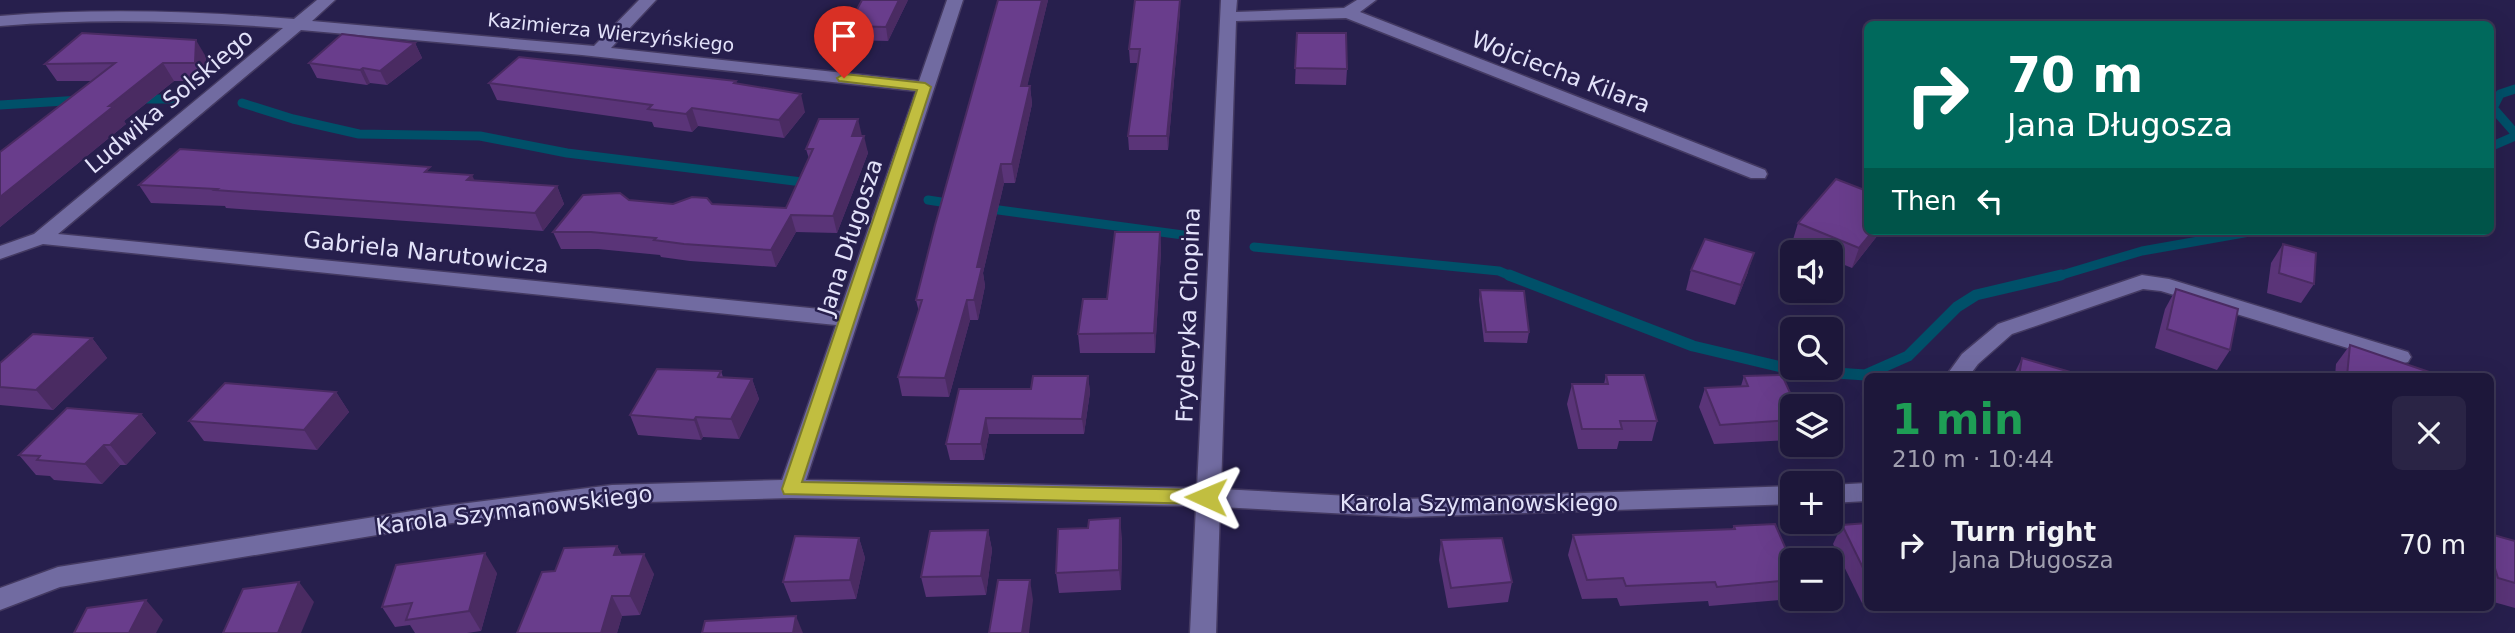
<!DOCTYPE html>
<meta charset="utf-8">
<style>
:root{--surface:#1d173a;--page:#2a2445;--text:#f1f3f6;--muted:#a09faf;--line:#3b3654}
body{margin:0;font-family:"DejaVu Sans",sans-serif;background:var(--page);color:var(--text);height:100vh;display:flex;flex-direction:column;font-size:26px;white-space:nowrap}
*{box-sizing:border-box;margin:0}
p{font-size:23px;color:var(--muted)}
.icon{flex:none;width:38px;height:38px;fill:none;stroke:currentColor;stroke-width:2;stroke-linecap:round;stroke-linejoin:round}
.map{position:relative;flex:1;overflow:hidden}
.side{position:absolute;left:1864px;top:373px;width:630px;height:238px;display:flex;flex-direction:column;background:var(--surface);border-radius:10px;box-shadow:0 7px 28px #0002,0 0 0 2px var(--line)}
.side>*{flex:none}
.guide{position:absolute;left:1864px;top:21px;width:630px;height:214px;border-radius:10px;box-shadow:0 7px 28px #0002,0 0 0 2px var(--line);background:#00695c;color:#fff;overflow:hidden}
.buttons{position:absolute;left:1780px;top:240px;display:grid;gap:14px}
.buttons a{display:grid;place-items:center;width:63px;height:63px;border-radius:10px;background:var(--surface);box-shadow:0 7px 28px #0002,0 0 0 2px var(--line);font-size:35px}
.pin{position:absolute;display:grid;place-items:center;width:60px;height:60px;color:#fff;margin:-72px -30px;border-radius:50% 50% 50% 0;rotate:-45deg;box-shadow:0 0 7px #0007}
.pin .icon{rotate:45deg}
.me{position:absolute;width:77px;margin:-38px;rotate:271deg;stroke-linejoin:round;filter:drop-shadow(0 0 5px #0008)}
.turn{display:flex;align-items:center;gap:24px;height:147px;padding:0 28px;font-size:32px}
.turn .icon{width:91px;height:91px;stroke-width:2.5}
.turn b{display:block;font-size:49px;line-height:60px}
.then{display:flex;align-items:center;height:66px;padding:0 28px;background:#0003;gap:14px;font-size:26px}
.round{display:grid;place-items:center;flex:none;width:74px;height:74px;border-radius:10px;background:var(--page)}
.head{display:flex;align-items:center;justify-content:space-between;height:119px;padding:0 28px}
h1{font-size:42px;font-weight:700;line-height:52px;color:#1e9e55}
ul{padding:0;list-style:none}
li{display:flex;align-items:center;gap:21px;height:105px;padding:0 28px}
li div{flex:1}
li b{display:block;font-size:26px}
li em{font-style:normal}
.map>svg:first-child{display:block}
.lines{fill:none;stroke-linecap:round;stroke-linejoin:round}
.stream-far1{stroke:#005069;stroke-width:9}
.stream{stroke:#005069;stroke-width:11}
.minor-casing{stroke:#443a62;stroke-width:3}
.minor{fill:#716ba1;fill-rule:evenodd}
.wall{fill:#5a3478}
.shaded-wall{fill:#4a2b62}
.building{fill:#693d8c;stroke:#4a2b62;stroke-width:2}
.route{fill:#c1be40;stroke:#7d7c2a;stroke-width:2}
.labels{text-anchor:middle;stroke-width:5;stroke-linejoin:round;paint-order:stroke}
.far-street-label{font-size:19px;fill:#e3e2fa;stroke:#271f4d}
.street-label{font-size:23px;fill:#e3e2fa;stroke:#271f4d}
</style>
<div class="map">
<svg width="2515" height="633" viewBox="0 0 2515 633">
<rect width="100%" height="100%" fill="#271f4d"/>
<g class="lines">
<!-- stream-far1 -->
<g class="stream-far1">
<path d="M2515 89 2500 94 2493 108 2515 133"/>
<path d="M139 99H175"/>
<path d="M242 103 293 119 359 134 480 136 567 153 810 183"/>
<path d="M0 105 81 100"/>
<path d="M2490 147 2515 136"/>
<path d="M928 200 954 204"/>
<path d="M984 208 1183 235"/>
<path d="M1254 247 1499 271 1513 277"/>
<path d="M2055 277 2142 251 2255 231"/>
</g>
<!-- stream -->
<path class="stream" d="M1509 275 1693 346 1794 370 1865 375 1908 356 1957 307 1976 295 2061 275"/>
<defs>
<g id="minor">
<path d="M317 0H335L312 21 594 46 639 0H656L611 48 919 81 947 0H963L806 480 1197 488 1221 0H1237L1236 12 1344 8 1357 0H1376L1360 12 1765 170 1767 174 1765 178H1751L1346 18 1236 21 1221 489 1406 499 1792 486V504L1406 517 1220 507 1216 633H1190L1196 506 791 498 612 503 444 524 60 587 0 610V588L58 567 444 506 612 485 782 480 836 325 43 244 0 259V246L34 234 283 28C188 21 95 18 0 26V16C98 8 196 11 294 19ZM301 30 582 55 916 91 840 311 58 234Z"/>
<path d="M2142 275 2169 279 2408 352 2411 357 2408 362 2400 364 2161 291 2143 289 2012 334 1978 364 1969 376H1946L1962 354 1998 324Z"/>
<path d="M1867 483V501L1830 503V485Z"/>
</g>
</defs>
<!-- minor casing -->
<use href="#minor" class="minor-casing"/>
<!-- minor -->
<use href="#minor" class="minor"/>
</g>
<!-- wall -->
<g class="wall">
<path d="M908 0 888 41 851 40 848 26Z"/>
<path d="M998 0H1048L1027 86H1030L1032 104 1015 183H1004L983 273 985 286 978 320H970L949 397 902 396 898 377 919 312 916 300Z"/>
<path d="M1180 0V11L1168 150H1129L1128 136 1138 63H1130L1129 49Z"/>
<path d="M1297 33 1347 69 1346 85 1295 84Z"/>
<path d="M415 43 422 58 387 85 370 83 367 85 317 78 309 63Z"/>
<path d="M206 57 205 81H174L124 121 126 124 0 227V152L93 81H57L45 64Z"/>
<path d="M736 81 737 84 805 112 784 138 698 126 692 132 654 127 652 122 497 100 489 83Z"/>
<path d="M862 136 868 153 837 233 796 232 776 267 690 261 661 257 660 255 598 249H561L553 232 629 200 673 204H712L786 208 809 159 806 149Z"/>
<path d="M432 172 475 181 557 186 564 204 543 231 226 208 225 206 151 203 139 185Z"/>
<path d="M1798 223 1867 231H1881L1852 268 1830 259V252H1814L1792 243Z"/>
<path d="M1160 232 1161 251 1155 353H1080L1078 334Z"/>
<path d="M2283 244 2314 284 2301 303 2267 293 2271 263Z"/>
<path d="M1691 270 1748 272 1735 305 1686 290Z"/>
<path d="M2176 289 2230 350 2217 370 2155 348 2165 309Z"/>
<path d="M1480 290 1529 332 1527 343 1484 342 1479 300Z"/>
<path d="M92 338 107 358 53 410 0 405V363Z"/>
<path d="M2350 345 2438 376H2335L2336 364Z"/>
<path d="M2022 358 2084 376H2013Z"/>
<path d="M721 371 723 377 752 379 759 399 739 439 703 437 701 440 638 435 630 415Z"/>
<path d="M1606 375 1657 421 1652 441H1619L1617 449H1578L1567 404 1572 384H1604Z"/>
<path d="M1088 376 1090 392 1084 434H989L984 460H950L946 444 1031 389Z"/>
<path d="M1744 376 1792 406V440L1714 444 1699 407 1705 388 1741 386Z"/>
<path d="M336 392 349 412 317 450 204 441 189 421Z"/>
<path d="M141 414 156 433 126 465H120L102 484 54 480 50 476 36 475 19 455Z"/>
<path d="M1867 523V603H1862L1833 544 1842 525Z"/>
<path d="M1734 526 1792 563V597L1791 599 1709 606 1708 601 1620 606 1617 598 1582 599 1568 555 1573 535 1732 529Z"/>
<path d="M988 530 992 550 986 595 926 597 921 577Z"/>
<path d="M2490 534 2515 541V608L2490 601Z"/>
<path d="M859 538 865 558 856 599 791 602 783 582Z"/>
<path d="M1122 538 1121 590 1059 593 1056 573Z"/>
<path d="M1441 540 1512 582 1508 602 1448 608 1439 560Z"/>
<path d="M617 546 622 555 654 574 640 615 622 616 617 633H517L555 571Z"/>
<path d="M497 573 481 631 467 633H415L410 625 395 627 382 607Z"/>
</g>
<!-- shaded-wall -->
<g class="shaded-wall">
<path d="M899 0H908L888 41 886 27Z"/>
<path d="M1042 0H1048L1023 104 1021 86Z"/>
<path d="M1180 0V11L1168 150 1167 136Z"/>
<path d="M196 40 206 57 205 81 195 63Z"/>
<path d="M415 43 422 58 387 85 380 71Z"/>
<path d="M163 63 174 81 124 121 126 124 0 227V197L109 106Z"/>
<path d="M363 68 370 83 367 85 360 70Z"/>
<path d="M1030 86 1032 104 1015 183 1012 164Z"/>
<path d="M801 94 805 112 784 138 779 120Z"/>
<path d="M692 108 698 126 692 132 686 114Z"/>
<path d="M858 119 862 136 856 153 852 136Z"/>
<path d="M864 136 868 153 837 233 833 216Z"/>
<path d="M1001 164 1004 183 983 273 985 286 978 320 974 300 977 267Z"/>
<path d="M472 175 480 192 467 180Z"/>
<path d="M557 186 564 204 543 231 535 213Z"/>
<path d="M791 215 796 232 776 267 771 250Z"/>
<path d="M1873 231H1881L1852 268 1859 248Z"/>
<path d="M1160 232 1161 251 1155 353 1154 333Z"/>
<path d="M1754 253 1748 272 1735 305 1741 285Z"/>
<path d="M967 300 970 320 949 397 945 378Z"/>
<path d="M92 338 107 358 53 410 36 390Z"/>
<path d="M1088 376 1090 392 1084 434 1082 419Z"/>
<path d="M752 379 759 399 739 439 731 419Z"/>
<path d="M336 392 349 412 317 450 304 430Z"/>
<path d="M141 414 156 433 126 465 110 445Z"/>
<path d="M696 417 703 437 701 440 694 420Z"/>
<path d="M986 418 989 434 984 460 981 444Z"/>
<path d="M104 445 120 465 102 484 85 464Z"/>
<path d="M1120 518 1122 538 1121 590 1119 570Z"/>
<path d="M988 530 992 550 986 595 981 576Z"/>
<path d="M859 538 865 558 856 599 850 580Z"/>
<path d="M617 546 627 566 614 555Z"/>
<path d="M485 553 497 573 481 631 469 611Z"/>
<path d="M644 554 654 574 640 615 630 596Z"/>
<path d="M1030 580 1033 600 1029 633H1022Z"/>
<path d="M299 582 314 602 301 633H278Z"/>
<path d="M612 596 622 616 617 633H601Z"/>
<path d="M146 600 163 620 156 633H129Z"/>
<path d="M796 616 803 633H793Z"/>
</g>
<!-- building -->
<g class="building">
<path d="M862 0H899L886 27 848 26Z"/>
<path d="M998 0H1042L1021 86H1030L1012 164H1001L977 267H982L974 300H967L945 378 898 377 922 300H916L935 225Z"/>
<path d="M1135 0H1180L1167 136H1128L1140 49H1129Z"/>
<path d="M82 33 196 40 195 63H163L109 106H114L0 197V152L115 63 45 64Z"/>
<path d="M1297 33H1346L1347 69 1295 68Z"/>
<path d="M342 34 415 43 380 71 363 68 360 70 309 63Z"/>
<path d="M519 57 736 81 734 83 801 94 779 120 692 108 686 114 648 109 652 105 489 83Z"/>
<path d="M819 119H858L852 136H864L833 216 791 215 771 250 684 244 654 240 656 238 591 232H553L583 195 620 193 629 200 673 204 692 197 707 198 712 204 786 208 813 149H806Z"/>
<path d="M180 149 430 167 425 172 472 175 467 180 557 186 535 213 215 190 217 189 139 185Z"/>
<path d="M1836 179 1867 191V231H1873L1859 248 1798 223Z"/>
<path d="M1115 232H1160L1154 333 1078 334 1083 299H1107Z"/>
<path d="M1705 239 1754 253 1741 285 1691 270Z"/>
<path d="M2283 244 2316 253 2314 284 2279 273Z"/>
<path d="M2176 289 2238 309 2230 350 2167 329Z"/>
<path d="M1480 290 1524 291 1529 332H1486Z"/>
<path d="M33 334 92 338 36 390 0 387V363Z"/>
<path d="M2350 345 2438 375V376H2347Z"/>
<path d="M2022 358 2084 376H2019Z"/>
<path d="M657 369 721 371 718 377 752 379 731 419 696 417 694 420 630 415Z"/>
<path d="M1606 375H1644L1657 421H1620L1622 429H1582L1572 384H1608Z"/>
<path d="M1782 375 1796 406H1792V420L1720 425 1705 388 1748 386 1744 376Z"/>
<path d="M1033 376H1088L1082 419 986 418 981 444H946L959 389H1031Z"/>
<path d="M225 383 336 392 304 430 189 421Z"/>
<path d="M67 408 141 414 110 445H104L85 464 37 460 40 456 19 455Z"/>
<path d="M1120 518 1119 570 1056 573 1058 529 1088 528 1089 520Z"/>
<path d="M1867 523V576L1842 525Z"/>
<path d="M1775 524 1792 563V580L1717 587 1715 582 1626 586 1623 578 1587 580 1573 535 1735 529 1734 526Z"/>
<path d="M988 530 981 576 921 577 930 531Z"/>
<path d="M2490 534 2515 541V583L2498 578 2490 552Z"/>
<path d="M795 536 859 538 850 580 783 582Z"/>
<path d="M1502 538 1512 582 1451 588 1441 540Z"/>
<path d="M617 546 614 555 644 554 630 596H612L601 633H517L542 572 555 571 564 548Z"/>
<path d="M485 553 469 611 406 620 412 603 382 607 396 565Z"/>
<path d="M998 580H1030L1022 633H989Z"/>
<path d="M299 582 278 633H223L243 589Z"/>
<path d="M146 600 129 633H74L87 608Z"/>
<path d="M796 616 793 633H702L705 621Z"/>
</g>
<!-- route -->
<path class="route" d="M844 74 925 83 931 87 802 482 1206 490 1213 492 1216 497 1213 502 1206 504 784 494 782 489 917 90 839 81 837 78Z"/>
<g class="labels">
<!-- far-street labels -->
<g class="far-street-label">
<text transform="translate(611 32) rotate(6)" y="7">Kazimierza Wierzyńskiego</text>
</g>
<!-- street labels -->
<g class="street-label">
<text transform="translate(1561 72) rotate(21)" y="8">Wojciecha Kilara</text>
<text transform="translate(169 101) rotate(-40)" y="8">Ludwika Solskiego</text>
<text transform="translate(850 237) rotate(-72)" y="8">Jana Długosza</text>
<text transform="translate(426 252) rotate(6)" y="8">Gabriela Narutowicza</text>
<text transform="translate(1188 315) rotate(-88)" y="8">Fryderyka Chopina</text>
<text x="1479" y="511">Karola Szymanowskiego</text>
<text transform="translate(514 510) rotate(-7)" y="8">Karola Szymanowskiego</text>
</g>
</g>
</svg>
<div class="buttons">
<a><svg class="icon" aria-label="sound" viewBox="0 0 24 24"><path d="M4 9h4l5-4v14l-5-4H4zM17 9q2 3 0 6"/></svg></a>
<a><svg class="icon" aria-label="search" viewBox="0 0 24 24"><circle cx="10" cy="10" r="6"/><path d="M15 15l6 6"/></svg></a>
<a><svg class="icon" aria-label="layers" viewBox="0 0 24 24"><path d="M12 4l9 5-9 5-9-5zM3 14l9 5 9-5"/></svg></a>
<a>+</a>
<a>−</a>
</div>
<div class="pin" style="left:844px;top:78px;background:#d93025"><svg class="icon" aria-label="arrive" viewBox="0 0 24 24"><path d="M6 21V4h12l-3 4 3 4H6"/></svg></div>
<svg class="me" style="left:1206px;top:497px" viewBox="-20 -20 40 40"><path d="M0-17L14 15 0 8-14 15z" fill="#c1be40" stroke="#fff" stroke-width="4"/></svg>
<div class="guide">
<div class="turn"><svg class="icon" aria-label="right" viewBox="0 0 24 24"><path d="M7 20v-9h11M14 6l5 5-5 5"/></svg><div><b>70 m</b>Jana Długosza</div></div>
<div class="then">Then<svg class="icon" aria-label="left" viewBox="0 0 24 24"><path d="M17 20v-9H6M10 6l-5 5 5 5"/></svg></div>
</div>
<section class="side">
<div class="head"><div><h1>1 min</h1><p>210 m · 10:44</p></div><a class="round"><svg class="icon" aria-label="close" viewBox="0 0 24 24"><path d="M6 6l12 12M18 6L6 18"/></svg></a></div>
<ul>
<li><svg class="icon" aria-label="right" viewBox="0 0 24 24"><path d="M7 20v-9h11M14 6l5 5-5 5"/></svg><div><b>Turn right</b><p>Jana Długosza</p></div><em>70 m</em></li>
</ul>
</section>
</div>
